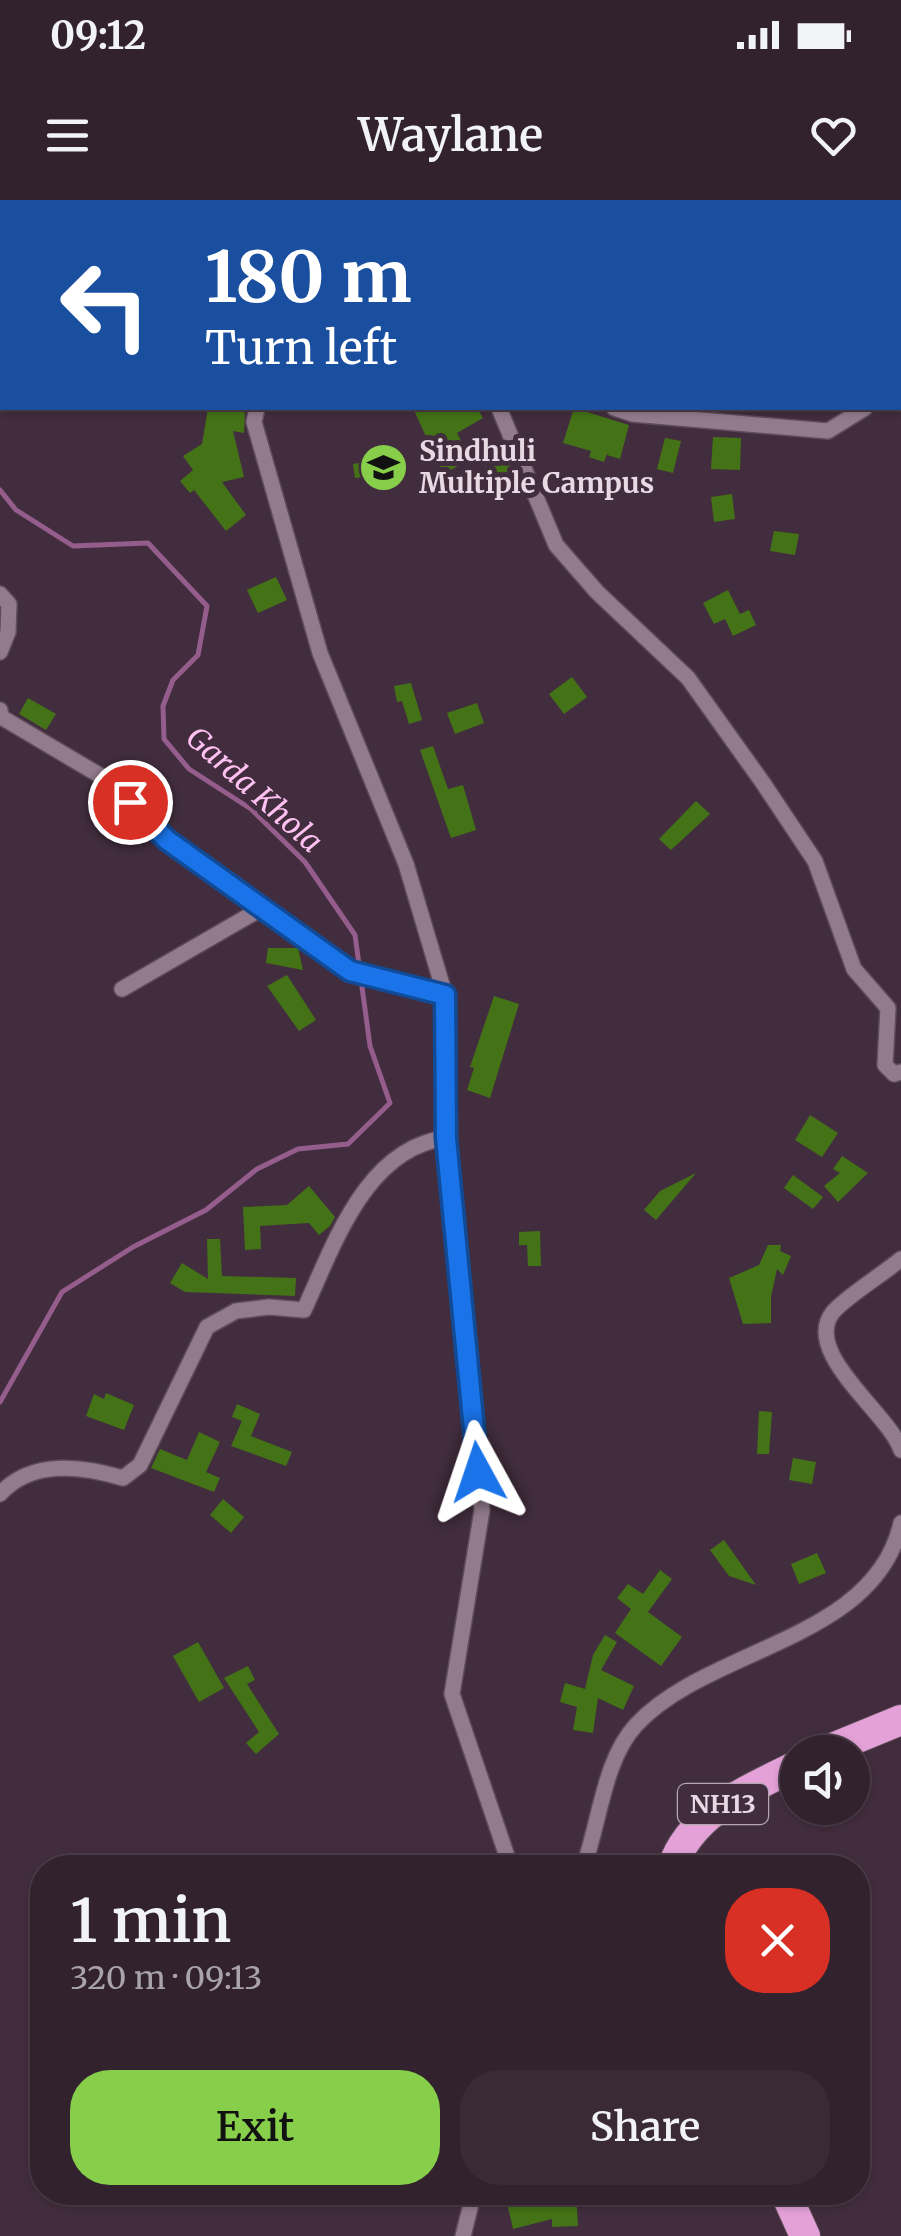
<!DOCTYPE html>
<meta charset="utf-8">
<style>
:root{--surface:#32222e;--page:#3a2a36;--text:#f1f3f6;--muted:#a8a4aa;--line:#4d3f4a;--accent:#87cf4a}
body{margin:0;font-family:Merriweather,serif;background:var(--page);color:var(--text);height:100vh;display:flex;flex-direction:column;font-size:38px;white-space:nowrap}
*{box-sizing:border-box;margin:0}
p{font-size:32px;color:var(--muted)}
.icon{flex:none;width:55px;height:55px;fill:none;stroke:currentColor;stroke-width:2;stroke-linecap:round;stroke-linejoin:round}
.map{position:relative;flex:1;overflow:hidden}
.details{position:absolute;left:30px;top:1655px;width:840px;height:350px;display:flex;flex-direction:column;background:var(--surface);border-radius:40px;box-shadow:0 2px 8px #0004,0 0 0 2px var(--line)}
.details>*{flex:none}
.top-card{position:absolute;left:0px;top:0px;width:902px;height:210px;box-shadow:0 2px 8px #0004,0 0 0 2px var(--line);background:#1a4fa0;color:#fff;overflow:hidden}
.fabs{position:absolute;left:780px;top:1535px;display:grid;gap:20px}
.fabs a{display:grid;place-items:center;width:90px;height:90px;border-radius:50%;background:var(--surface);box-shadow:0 2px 8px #0004,0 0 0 2px var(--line);font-size:50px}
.pin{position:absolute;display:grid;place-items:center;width:85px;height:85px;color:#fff;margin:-42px;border:5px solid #fff;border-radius:50%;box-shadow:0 2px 10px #0007}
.me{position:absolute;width:110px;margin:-55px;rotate:355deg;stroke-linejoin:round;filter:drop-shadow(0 0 8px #0008)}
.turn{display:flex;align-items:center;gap:35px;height:210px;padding:0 40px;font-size:45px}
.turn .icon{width:130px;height:130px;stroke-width:2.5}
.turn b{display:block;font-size:70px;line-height:85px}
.round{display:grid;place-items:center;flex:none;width:105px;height:105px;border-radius:40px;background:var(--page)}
.headline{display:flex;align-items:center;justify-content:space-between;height:170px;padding:0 40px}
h1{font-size:60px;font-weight:600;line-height:75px}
.action{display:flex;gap:20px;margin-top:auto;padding:20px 40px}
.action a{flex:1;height:115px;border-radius:40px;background:var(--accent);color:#111;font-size:40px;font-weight:600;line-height:115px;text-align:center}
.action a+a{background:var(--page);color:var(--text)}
.status{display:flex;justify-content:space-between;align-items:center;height:70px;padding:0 50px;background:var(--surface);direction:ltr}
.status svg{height:28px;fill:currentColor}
header{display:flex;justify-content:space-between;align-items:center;height:130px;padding:0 40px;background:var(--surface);font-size:45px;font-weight:600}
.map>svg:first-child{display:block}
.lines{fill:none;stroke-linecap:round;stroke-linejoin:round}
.stream{stroke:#955d8c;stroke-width:5}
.building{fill:#447216}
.street-casing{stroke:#5e4c5a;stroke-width:18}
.highway-casing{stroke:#5e4c5a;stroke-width:32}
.street{stroke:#937b8e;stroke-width:15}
.highway{stroke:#e4a1d8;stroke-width:30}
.route-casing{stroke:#114b97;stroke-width:25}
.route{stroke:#1a73e8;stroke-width:18}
.labels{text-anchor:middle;stroke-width:10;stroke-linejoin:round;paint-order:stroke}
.shield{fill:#422d3e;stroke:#b6a6b2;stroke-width:2.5}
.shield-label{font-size:25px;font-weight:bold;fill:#e8dae4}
.poi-label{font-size:28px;font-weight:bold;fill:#e8dae4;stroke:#422d3e;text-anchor:start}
.water-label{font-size:30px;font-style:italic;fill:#ffc1f2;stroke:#422d3e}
</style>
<div class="status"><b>09:12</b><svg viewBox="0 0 49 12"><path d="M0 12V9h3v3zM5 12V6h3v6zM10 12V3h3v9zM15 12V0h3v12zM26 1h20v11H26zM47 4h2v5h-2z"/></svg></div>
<header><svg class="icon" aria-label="menu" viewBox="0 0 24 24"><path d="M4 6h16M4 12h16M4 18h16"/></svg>Waylane<svg class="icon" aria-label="heart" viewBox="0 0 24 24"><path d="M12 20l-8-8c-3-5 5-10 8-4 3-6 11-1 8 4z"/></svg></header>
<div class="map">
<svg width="901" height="2036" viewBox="0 0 901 2036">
<rect width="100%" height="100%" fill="#422d3e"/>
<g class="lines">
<!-- stream -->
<path class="stream" d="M0 290 16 310 73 346 148 343 207 406 198 455 173 480 163 506 164 539 189 569 251 609 305 662 355 735 370 846 390 903 348 944 298 949 257 969 206 1010 133 1047 62 1092 0 1202"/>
</g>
<!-- building -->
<g class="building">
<path d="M208 208 245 209 244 233 233 231 244 277 222 282 246 315 226 331 194 290 190 293 180 281 193 270 183 256 202 244Z"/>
<path d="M413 208H477L483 218 457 233 471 259 443 274Z"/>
<path d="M574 208 629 225 620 259 607 255 608 251 604 262 589 257 591 251 563 243Z"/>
<path d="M713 237 741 238 740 270 711 269Z"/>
<path d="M665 238 681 241 673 273 657 269Z"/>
<path d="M501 242 514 275 505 280 501 273 492 278 478 255Z"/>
<path d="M390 258 392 273 355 278 353 264Z"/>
<path d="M732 294 735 319 714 322 711 297Z"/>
<path d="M774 331 799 334 795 355 770 351Z"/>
<path d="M276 377 287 400 258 413 247 390Z"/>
<path d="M728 390 740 414 749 410 756 425 733 436 725 419 714 424 703 403Z"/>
<path d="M572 477 587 497 564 514 549 494Z"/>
<path d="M411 483 422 520 409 524 402 501 397 502 394 486Z"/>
<path d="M28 498 56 514 46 530 19 514Z"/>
<path d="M477 503 484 523 455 534 447 513Z"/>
<path d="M433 546 448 589 463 585 476 630 451 638 420 550Z"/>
<path d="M696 601 710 614 671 650 659 639Z"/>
<path d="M268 748H298L303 770 266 763Z"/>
<path d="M287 775 316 820 299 831 267 786Z"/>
<path d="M494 796 519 804 490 898 467 890 474 868 470 867Z"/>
<path d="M810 915 838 933 822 957 795 940Z"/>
<path d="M842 956 868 973 838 1002 824 986 840 973 833 969Z"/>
<path d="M696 973 656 1020 644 1010 660 991Z"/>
<path d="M793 975 823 997 813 1009 784 988Z"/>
<path d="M309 986 335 1017 330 1026 319 1035 309 1023 260 1026 261 1049 245 1050 243 1007 287 1005Z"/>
<path d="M540 1031 541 1066H528L527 1045H519V1032Z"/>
<path d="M207 1039H220L222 1076 296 1078 295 1096 185 1092 170 1083 182 1063 208 1079Z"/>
<path d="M768 1045H781L780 1051 791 1056 783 1075 777 1069 771 1097V1123L743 1124 729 1078 759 1065Z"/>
<path d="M106 1193 134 1205 124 1230 86 1216 94 1194 104 1199Z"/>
<path d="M237 1204 260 1214 251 1236 292 1252 286 1266 231 1246 242 1221 232 1217Z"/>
<path d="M759 1211 772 1212 769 1254H757Z"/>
<path d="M199 1232 220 1242 206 1272 220 1278 214 1292 151 1268 160 1249 187 1260Z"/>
<path d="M793 1258 816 1262 812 1284 789 1280Z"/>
<path d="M223 1299 244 1317 231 1333 210 1315Z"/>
<path d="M724 1340 756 1385 729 1376 710 1350Z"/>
<path d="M817 1353 826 1373 799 1384 791 1364Z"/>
<path d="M660 1370 672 1379 648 1412 682 1437 661 1466 615 1433 631 1409 617 1398 628 1384 643 1394Z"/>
<path d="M605 1435 617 1442 601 1470 634 1486 623 1510 598 1498 593 1533 573 1530 577 1507 560 1502 565 1483 585 1489 593 1455Z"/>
<path d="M198 1442 224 1488 199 1502 173 1456Z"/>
<path d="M248 1466 255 1480 247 1484 279 1534 256 1554 246 1543 259 1532 224 1478Z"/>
<path d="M520 1992H576L578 2026 552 2027V2019L513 2029 507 2003 521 1999Z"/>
</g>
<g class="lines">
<defs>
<g id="street">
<path d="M262 0V2"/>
<path d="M900 182 901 181"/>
<path d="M499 208 556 345 597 392 688 478 763 583 815 661 854 769 888 808 885 865 894 874 901 872"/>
<path d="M614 208 632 214 828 231 865 208"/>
<path d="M0 394 9 404 8 432 0 452"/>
<path d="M0 510 1 517 111 582 167 640 350 771 445 795 406 664 320 453 254 222 257 208"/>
<path d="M122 789 264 707"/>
<path d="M445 795 447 938 482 1310 452 1494 511 1668"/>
<path d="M901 1059C882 1075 848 1095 833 1112 801 1153 889 1213 901 1250"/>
<path d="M0 1294C32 1259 82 1266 123 1278L140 1265 207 1127 236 1111 269 1107 304 1110C334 1045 366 947 447 938"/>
<path d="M583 1668C600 1623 603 1561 636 1525 708 1447 875 1441 901 1323"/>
<path d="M463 2036 474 1992"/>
</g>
<g id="highway">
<path d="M720 0 723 2"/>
<path d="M900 116 901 117"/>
<path d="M823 1552 901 1520"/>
<path d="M672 1668C691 1612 748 1590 798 1565"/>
<path d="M785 1992 805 2036"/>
</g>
</defs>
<!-- street casing -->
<use href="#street" class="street-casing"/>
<!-- highway casing -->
<use href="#highway" class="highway-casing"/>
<!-- street -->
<use href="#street" class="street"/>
<!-- highway -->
<use href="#highway" class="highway"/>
</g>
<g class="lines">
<defs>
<path id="route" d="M130 602 167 640 350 771 445 795 446 938 478 1272"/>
</defs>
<!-- route casing -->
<use href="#route" class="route-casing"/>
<!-- route -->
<use href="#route" class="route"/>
</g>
<!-- icons -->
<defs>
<symbol id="university-disc" viewBox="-11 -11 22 22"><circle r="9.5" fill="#87cf4a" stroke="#422d3e"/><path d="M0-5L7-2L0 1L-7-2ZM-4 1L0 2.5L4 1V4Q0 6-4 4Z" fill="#111"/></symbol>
</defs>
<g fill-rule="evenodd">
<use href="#university-disc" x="356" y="240" width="55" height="55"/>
</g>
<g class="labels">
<!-- shield labels -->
<rect class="shield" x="678" y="1584" width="90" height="40" rx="8"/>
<g class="shield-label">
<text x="723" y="1613">NH13</text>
</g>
<!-- poi labels -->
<g class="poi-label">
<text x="419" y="261">Sindhuli<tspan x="419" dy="32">Multiple Campus</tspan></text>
</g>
<!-- water labels -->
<g class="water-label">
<text transform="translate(254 590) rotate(42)" y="10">Garda Khola</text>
</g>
</g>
</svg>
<div class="fabs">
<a><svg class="icon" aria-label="sound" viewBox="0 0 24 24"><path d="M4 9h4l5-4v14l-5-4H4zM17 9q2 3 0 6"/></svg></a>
</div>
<div class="pin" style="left:130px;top:602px;background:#d93025"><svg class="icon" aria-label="arrive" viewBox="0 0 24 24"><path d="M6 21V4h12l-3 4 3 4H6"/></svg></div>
<svg class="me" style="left:478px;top:1272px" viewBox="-20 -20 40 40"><path d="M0-17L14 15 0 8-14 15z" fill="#1a73e8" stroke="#fff" stroke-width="4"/></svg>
<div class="top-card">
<div class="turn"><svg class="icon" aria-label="left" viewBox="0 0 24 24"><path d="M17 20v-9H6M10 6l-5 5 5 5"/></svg><div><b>180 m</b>Turn left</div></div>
</div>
<section class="details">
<div class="headline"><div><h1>1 min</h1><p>320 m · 09:13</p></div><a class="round" style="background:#d93025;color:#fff"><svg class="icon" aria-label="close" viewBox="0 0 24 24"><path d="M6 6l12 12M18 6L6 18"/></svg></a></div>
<div class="action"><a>Exit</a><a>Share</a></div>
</section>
</div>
